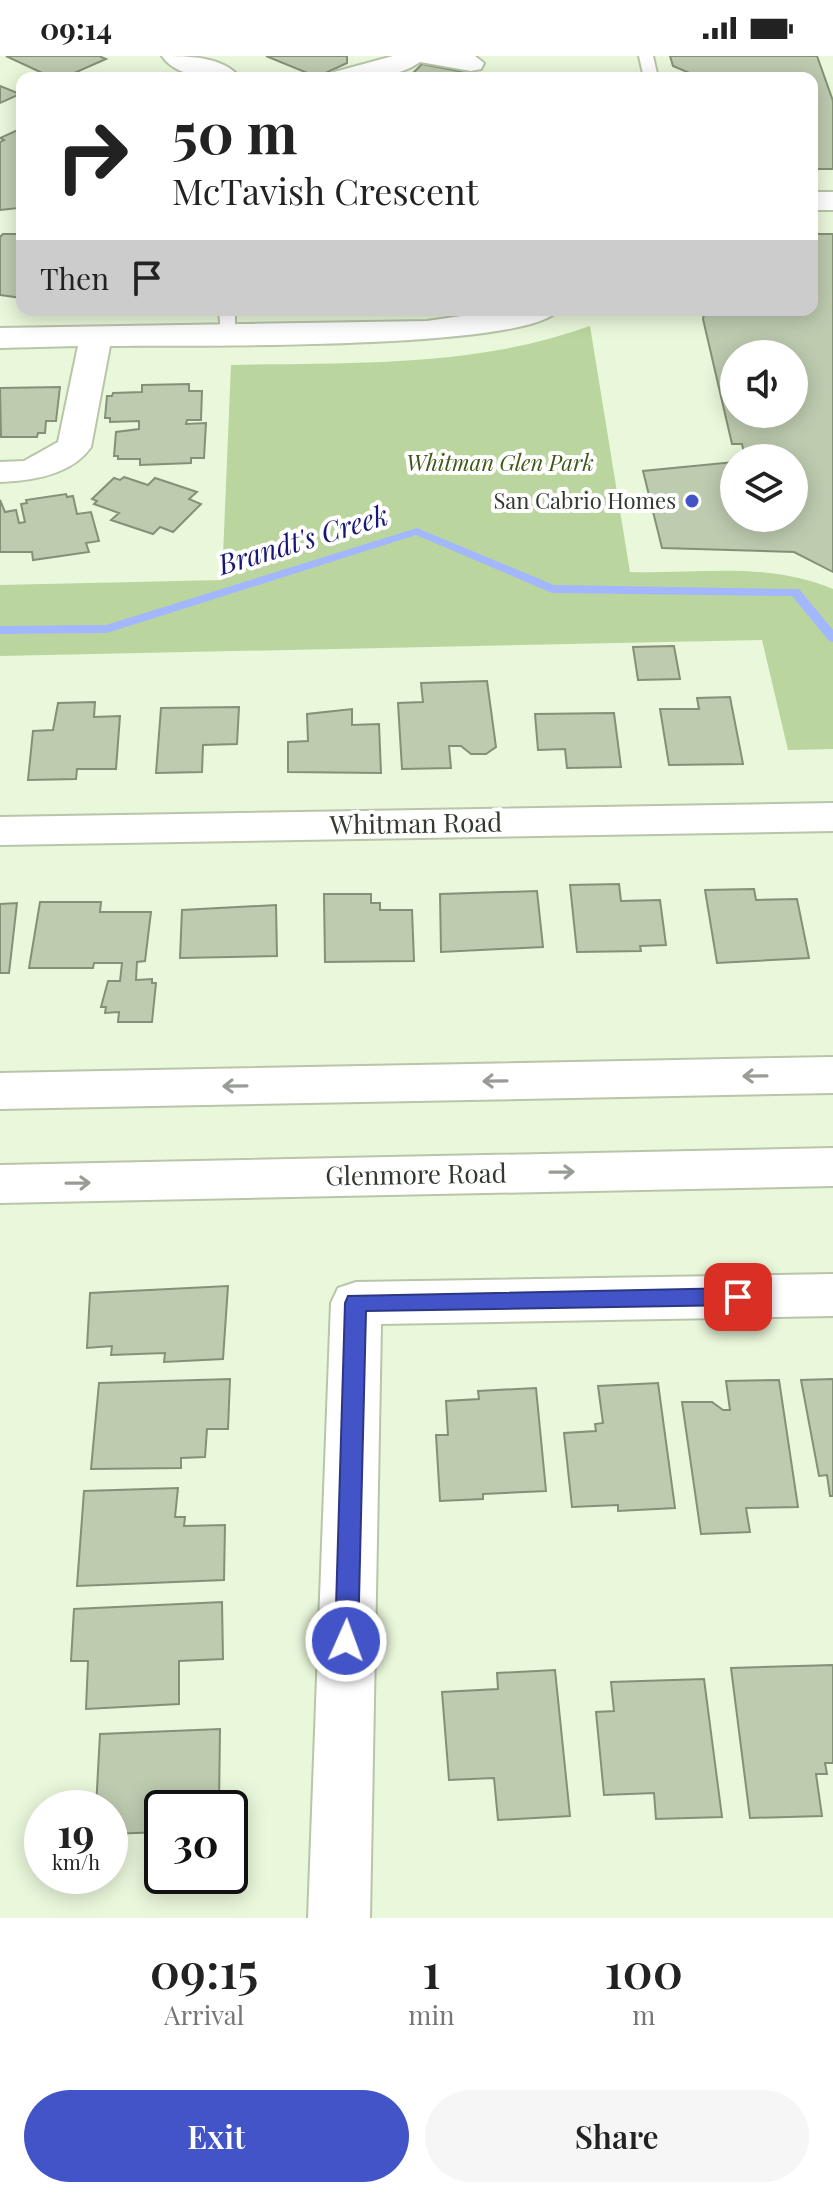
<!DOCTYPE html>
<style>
:root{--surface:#fff;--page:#f6f6f6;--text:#222;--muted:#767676;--accent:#4254c8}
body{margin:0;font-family:"Playfair Display",serif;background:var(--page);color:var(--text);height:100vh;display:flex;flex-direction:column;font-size:30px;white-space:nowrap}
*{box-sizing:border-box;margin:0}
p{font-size:26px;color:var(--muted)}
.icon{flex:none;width:44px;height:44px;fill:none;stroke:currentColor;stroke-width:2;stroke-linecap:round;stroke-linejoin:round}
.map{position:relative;height:1862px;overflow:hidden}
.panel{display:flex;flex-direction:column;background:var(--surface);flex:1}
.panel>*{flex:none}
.guide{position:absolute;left:16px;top:16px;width:802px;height:244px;border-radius:16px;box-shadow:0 4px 20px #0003;background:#fff;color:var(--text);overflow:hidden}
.controls{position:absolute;left:720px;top:284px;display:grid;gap:16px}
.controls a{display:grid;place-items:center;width:88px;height:88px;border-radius:50%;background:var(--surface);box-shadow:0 4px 20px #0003;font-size:40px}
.speed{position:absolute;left:24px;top:1734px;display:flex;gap:16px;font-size:40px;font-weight:700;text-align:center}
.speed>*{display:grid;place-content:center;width:104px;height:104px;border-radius:50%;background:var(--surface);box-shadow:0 4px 20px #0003;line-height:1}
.speed small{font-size:20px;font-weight:400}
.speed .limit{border:4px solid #111;border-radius:12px;background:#fff;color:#111}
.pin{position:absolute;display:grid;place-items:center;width:68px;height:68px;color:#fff;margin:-34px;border-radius:16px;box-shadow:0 4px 12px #0006}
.me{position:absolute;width:88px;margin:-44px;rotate:2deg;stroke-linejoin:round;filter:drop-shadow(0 0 6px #0008)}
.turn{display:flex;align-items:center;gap:28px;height:168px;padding:0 24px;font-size:36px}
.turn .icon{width:104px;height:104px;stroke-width:2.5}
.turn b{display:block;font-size:56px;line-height:68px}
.then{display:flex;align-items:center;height:76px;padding:0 24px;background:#0003;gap:16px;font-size:30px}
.eta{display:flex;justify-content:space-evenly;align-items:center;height:136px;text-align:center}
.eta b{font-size:48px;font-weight:600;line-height:56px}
.primary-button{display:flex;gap:16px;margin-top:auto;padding:16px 24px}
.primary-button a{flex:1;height:92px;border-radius:48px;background:var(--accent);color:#fff;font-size:32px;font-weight:600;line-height:92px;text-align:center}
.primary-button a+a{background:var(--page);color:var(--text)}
.status{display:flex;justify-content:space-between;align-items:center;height:56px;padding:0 40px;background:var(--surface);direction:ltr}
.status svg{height:22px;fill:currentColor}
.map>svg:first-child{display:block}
.green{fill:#bbd59e}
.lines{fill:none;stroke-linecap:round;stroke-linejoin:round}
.stream{fill:#a3b7fe;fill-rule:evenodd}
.building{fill:#bdcbaf;stroke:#849176;stroke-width:2;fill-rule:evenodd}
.service-casing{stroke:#b8c5a9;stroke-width:4}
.minor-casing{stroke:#b8c5a9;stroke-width:4}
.secondary-casing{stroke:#b8c5a9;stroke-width:4}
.service{fill:#fff;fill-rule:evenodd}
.minor{fill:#fff;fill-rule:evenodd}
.secondary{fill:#fff;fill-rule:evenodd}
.oneway{stroke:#999c96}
.route{fill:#4254c8;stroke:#2b3782;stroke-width:2}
.poi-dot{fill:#4254c8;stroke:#fff;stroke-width:3}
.labels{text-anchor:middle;stroke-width:8;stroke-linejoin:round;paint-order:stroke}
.far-park-label{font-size:22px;font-style:italic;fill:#3e5717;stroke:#fff}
.far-poi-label{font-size:22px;fill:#33392e;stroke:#fff;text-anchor:end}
.street-label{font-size:26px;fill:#33392e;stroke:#fff}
.water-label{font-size:28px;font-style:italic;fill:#181679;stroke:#fff}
</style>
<div class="status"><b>09:14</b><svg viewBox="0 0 49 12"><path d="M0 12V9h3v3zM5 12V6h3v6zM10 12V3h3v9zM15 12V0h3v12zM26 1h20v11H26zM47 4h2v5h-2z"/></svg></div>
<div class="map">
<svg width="833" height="1862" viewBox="0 0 833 1862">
<rect width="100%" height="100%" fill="#e9f7da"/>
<!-- green -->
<path class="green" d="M590 270 630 516C699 518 767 505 833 533V693L788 694 762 584 0 600V529L222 524 231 309C353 306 474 312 590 270Z"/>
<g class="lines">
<!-- stream -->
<path class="stream" d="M417 472 554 529 799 533 833 574V586L829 585 792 540 552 537 416 479 107 577 0 578V570L106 569Z"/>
</g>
<!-- building -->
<g class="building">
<path d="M6 0H99L106 3 63 22H53Z"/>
<path d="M266 0H347V7L317 21Z"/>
<path d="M670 0H817L833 45V113H812V22H697L699 21 673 10Z"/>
<path d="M422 8 494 22H408Z"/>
<path d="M0 30 20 38 0 47Z"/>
<path d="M20 73 22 155H18V152L0 154V86L4 84 0 82Z"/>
<path d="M3 178H22V242L0 239V181Z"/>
<path d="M812 178H833V516L794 496 662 492 643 415 734 406V462H794V402H745L742 388H732L703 263 705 254H812ZM734 298H794V358H734Z"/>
<path d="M189 328V335H202L201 364H187L186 368 206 367 204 402H191V407L140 409V403H118V400H114L116 376 139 373V365L110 366V362H105L107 340H112L113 337 142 336V329Z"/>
<path d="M60 331 56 365H46L45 377H38L37 381H1L0 332Z"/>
<path d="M124 421 148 429 155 422 197 436 189 443 201 448 173 476 160 471 153 478 111 464 119 457 94 448 97 445 92 443 114 422 120 424Z"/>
<path d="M66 438 67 441 73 440 77 458 91 456 99 485 86 487 89 496 33 504 32 496H0V444L5 456 16 454 19 467 25 466 21 448 27 447 26 444Z"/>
<path d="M674 590 680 623 638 624 633 591Z"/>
<path d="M487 625 496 691 486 698H471L461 690H449L451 712 402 713 398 647 423 646 421 627Z"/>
<path d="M730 641 743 708 669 709 660 653H699L697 642Z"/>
<path d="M95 646 94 661 120 660 116 713H77L76 723 28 724 33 675 53 674 58 647Z"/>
<path d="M239 651 237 688 203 689 202 716 156 717 161 652Z"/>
<path d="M352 653V669L379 668 381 717 288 716V686L308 685 307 658Z"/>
<path d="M614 657 621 711 567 712 565 693 538 694 535 658Z"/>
<path d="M619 828 621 845 660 844 666 889 640 890 641 895 577 896 570 829Z"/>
<path d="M754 833 756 844 797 843 809 902 717 907 705 834Z"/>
<path d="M537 835 543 891 441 896 440 838Z"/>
<path d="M324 838H371V847H380V854H412L414 905 325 906Z"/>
<path d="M40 846H101L100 856H151L145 905 137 906 136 924 152 923V927H156L152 966H118L119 956 105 957 106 951H101L108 925H120L122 907H94L93 912H29Z"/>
<path d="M17 847 9 917H0V848Z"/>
<path d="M276 849 277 900 180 902 182 854Z"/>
<path d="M228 1230 223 1303 164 1306 165 1297 111 1299 112 1290 87 1292 90 1237Z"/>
<path d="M230 1323 228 1373H207L205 1401 181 1402V1412L91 1413 99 1327Z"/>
<path d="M833 1323V1440H830L827 1419 819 1420 801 1324Z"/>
<path d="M779 1324 798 1451 746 1452 750 1476 701 1478 682 1346H712L723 1354H730L726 1325Z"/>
<path d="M658 1327 675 1452 618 1455V1449L572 1451 564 1377 596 1375 595 1368 603 1367 598 1330Z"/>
<path d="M536 1332 546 1435 483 1438V1443L440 1445 436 1379H448L446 1345 479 1343 478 1335Z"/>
<path d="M178 1432 175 1461H185L184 1470 225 1469 224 1524 77 1530 84 1435Z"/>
<path d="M222 1546 223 1603 179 1605V1648L86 1653 88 1605H71L74 1553Z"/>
<path d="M833 1609V1707H825L827 1718H816L822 1760 750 1762 731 1612Z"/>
<path d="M555 1614 570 1760 498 1764 494 1722 449 1724 442 1636 498 1633 497 1617Z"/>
<path d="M704 1623 722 1761 656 1763 654 1737 604 1739 596 1656 614 1655 611 1626Z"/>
<path d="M220 1673 219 1750 162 1752V1776L110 1778V1752H96L100 1678Z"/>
</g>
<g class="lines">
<defs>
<g id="service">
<path d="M639 0H653L658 22H644Z"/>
<path d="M219 254H235V282L229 284 221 279Z"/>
</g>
<g id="minor">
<path d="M162 0C186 0 224 0 240 22 215 22 177 23 162 0Z"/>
<path d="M393 0H475L484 7 481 13 471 15 420 6C394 24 361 22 330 22L334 16Z"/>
<rect x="812" y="136" width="21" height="18"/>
<path d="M502 254H558C529 295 176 289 110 290L91 391C72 419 31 425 0 426V406L24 405 58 386 78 290 0 292V272L427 265Z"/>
<path d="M833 747V775L0 789V761Z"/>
<path d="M833 1218V1260L381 1268 370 1862H308L331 1247 338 1232 356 1226Z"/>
</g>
<g id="secondary">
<path d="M833 1001V1037L0 1053V1017Z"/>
<path d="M833 1092V1130L0 1147V1109Z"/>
</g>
</defs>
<!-- service casing -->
<use href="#service" class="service-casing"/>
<!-- minor casing -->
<use href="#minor" class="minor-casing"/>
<!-- secondary casing -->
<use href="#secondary" class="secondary-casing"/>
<!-- service -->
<use href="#service" class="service"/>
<!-- minor -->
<use href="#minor" class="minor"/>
<!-- secondary -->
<use href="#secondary" class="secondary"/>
</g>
<!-- one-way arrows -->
<defs><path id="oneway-shaft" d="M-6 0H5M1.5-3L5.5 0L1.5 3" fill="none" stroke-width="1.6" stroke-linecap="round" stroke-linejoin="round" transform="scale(2)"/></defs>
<g class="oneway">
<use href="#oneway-shaft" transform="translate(755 1020) rotate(179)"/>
<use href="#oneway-shaft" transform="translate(495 1025) rotate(179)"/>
<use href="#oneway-shaft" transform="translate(235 1030) rotate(179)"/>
<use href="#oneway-shaft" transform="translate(562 1116) rotate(-1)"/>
<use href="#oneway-shaft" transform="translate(78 1127) rotate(-1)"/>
</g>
<!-- route -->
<path class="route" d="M738 1232 745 1234 748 1241 745 1247 738 1249 366 1255 358 1585 354 1593 346 1596 338 1593 335 1585 345 1247 348 1240Z"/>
<!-- markers -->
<circle class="poi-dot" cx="692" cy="445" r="8"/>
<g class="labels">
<!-- far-park labels -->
<g class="far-park-label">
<text x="500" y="415">Whitman Glen Park</text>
</g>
<!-- far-poi labels -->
<g class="far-poi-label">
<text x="676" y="453">San Cabrio Homes</text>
</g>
<!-- street labels -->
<g class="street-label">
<text transform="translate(416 768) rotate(-1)" y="9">Whitman Road</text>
<text transform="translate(416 1119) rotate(-1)" y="9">Glenmore Road</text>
</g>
<!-- water labels -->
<g class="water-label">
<text transform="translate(303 484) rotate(-17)" y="10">Brandt's Creek</text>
</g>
</g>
</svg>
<div class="controls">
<a><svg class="icon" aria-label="sound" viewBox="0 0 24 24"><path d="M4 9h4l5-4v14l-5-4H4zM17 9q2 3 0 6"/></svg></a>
<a><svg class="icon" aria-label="layers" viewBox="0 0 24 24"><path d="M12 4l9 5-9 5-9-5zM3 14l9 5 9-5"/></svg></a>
</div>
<div class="speed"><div>19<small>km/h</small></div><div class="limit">30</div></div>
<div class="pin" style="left:738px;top:1241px;background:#d93025"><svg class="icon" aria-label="arrive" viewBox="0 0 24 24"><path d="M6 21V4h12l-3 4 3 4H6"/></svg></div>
<svg class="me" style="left:346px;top:1585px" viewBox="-20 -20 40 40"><circle r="17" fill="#4254c8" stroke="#fff" stroke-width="3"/><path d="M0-11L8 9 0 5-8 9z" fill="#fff"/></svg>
<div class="guide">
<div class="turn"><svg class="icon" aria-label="right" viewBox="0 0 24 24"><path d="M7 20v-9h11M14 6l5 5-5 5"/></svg><div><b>50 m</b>McTavish Crescent</div></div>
<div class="then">Then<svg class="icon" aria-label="arrive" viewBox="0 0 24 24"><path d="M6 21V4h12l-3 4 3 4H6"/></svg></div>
</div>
</div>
<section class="panel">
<div class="eta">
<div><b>09:15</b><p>Arrival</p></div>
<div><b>1</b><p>min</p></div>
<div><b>100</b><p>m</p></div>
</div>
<div class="primary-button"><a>Exit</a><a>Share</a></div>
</section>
